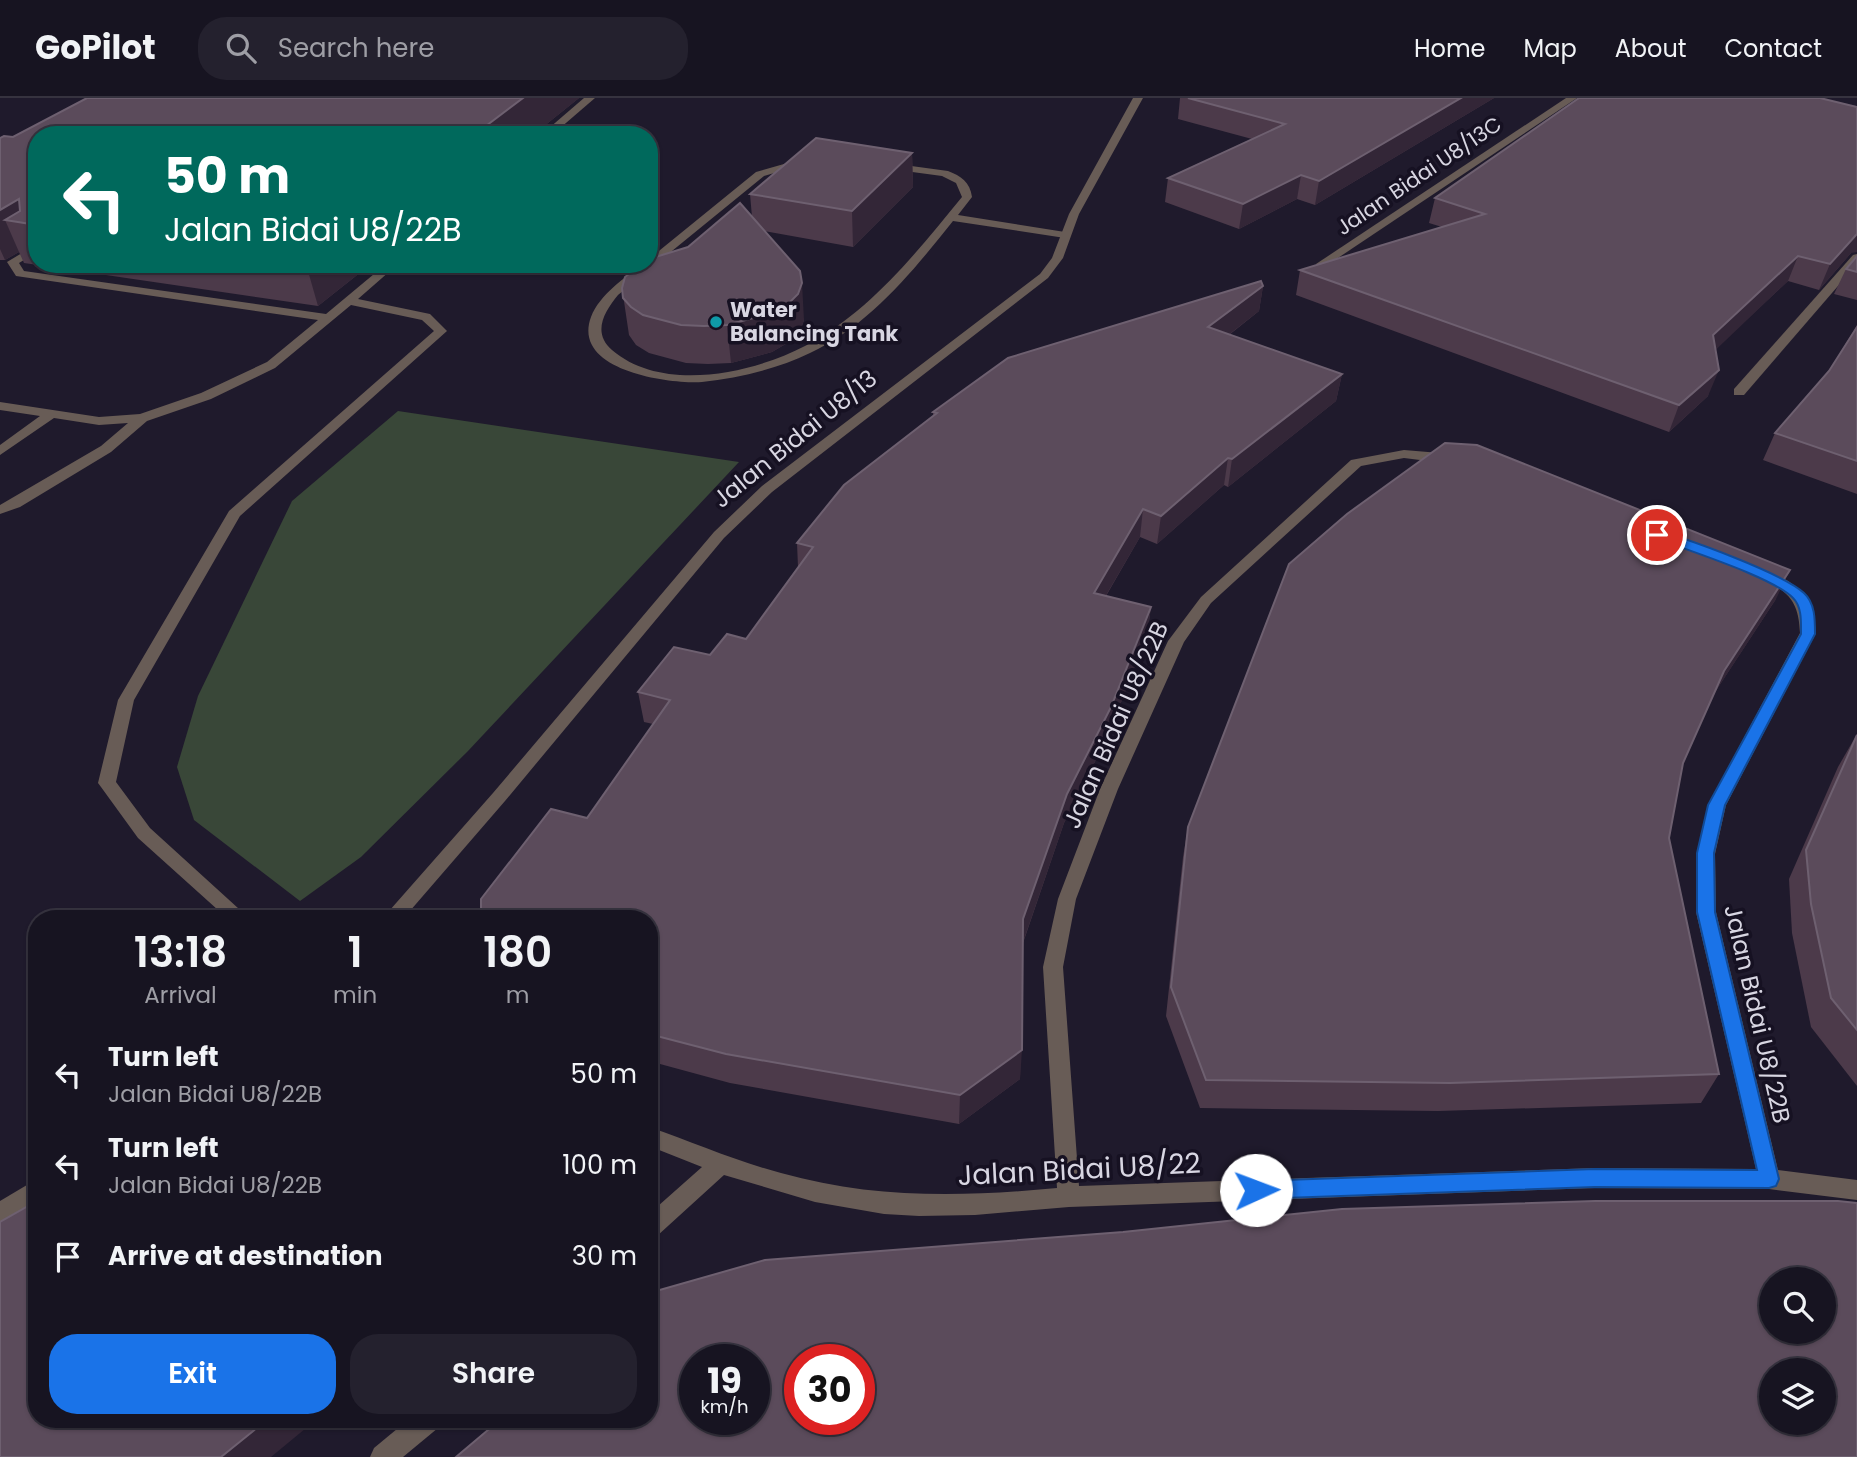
<!DOCTYPE html>
<style>
:root{--surface:#171421;--page:#24212e;--text:#f1f3f6;--muted:#9e9ea5;--line:#36333f;--accent:#1a73e8}
body{margin:0;font-family:Poppins,sans-serif;background:var(--page);color:var(--text);height:100vh;display:flex;flex-direction:column;font-size:26px;white-space:nowrap}
*{box-sizing:border-box;margin:0}
p{font-size:23px;color:var(--muted)}
.icon{flex:none;width:38px;height:38px;fill:none;stroke:currentColor;stroke-width:2;stroke-linecap:round;stroke-linejoin:round}
.map{position:relative;flex:1;overflow:hidden}
.details{position:absolute;left:28px;top:812px;width:630px;height:518px;display:flex;flex-direction:column;background:var(--surface);border-radius:28px;box-shadow:0 2px 5px #0004,0 0 0 2px var(--line)}
.details>*{flex:none}
.hud{position:absolute;left:28px;top:28px;width:630px;height:147px;border-radius:28px;box-shadow:0 2px 5px #0004,0 0 0 2px var(--line);background:#00695c;color:#fff;overflow:hidden}
.tools{position:absolute;left:1759px;top:1169px;display:grid;gap:14px}
.tools a{display:grid;place-items:center;width:77px;height:77px;border-radius:50%;background:var(--surface);box-shadow:0 2px 5px #0004,0 0 0 2px var(--line);font-size:35px}
.speed{position:absolute;left:679px;top:1246px;display:flex;gap:14px;font-size:35px;font-weight:700;text-align:center}
.speed>*{display:grid;place-content:center;width:91px;height:91px;border-radius:50%;background:var(--surface);box-shadow:0 2px 5px #0004,0 0 0 2px var(--line);line-height:1}
.speed small{font-size:18px;font-weight:400}
.speed .limit{border:10px solid #d22;background:#fff;color:#111}
.pin{position:absolute;display:grid;place-items:center;width:60px;height:60px;color:#fff;margin:-30px;border:4px solid #fff;border-radius:50%;box-shadow:0 2px 7px #0007}
.me{position:absolute;width:77px;margin:-38px;rotate:88deg;stroke-linejoin:round;filter:drop-shadow(0 0 5px #0008)}
.turn{display:flex;align-items:center;gap:24px;height:147px;padding:0 21px;font-size:32px}
.turn .icon{width:91px;height:91px;stroke-width:2.5}
.turn b{display:block;font-size:49px;line-height:60px}
.eta{display:flex;justify-content:space-evenly;align-items:center;height:119px;text-align:center}
.eta b{font-size:42px;font-weight:600;line-height:49px}
.button{display:flex;gap:14px;margin-top:auto;padding:14px 21px}
.button a{flex:1;height:80px;border-radius:28px;background:var(--accent);color:#fff;font-size:28px;font-weight:600;line-height:80px;text-align:center}
.button a+a{background:var(--page);color:var(--text)}
ul{padding:0;list-style:none}
li{display:flex;align-items:center;gap:21px;height:91px;padding:0 21px}
li div{flex:1}
li b{display:block;font-size:26px}
li em{font-style:normal}
header{display:flex;align-items:center;gap:42px;box-sizing:border-box;height:98px;padding:0 35px;background:var(--surface);border-bottom:2px solid var(--line)}
header strong{font-size:33px}
nav{display:flex;gap:38px;margin-inline-start:auto;font-size:24px}
.search{width:490px;height:63px;background:var(--page);display:flex;align-items:center;gap:18px;box-sizing:border-box;padding:0 24px;border-radius:28px;color:var(--muted);font-size:26px}
.map>svg:first-child{display:block}
.green{fill:#394738}
.lines{fill:none;stroke-linecap:round;stroke-linejoin:round}
.lane{fill:#685c56;fill-rule:evenodd}
.street{fill:#685c56;fill-rule:evenodd}
.wall{fill:#4c3a4a}
.shaded-wall{fill:#332637}
.building{fill:#5b4b5b;stroke:#6e6070;stroke-width:2;fill-rule:evenodd}
.route{fill:#1a73e8;stroke:#114b97;stroke-width:2}
.culture-dot{fill:#0f9aa8;stroke:#161122;stroke-width:2.5}
.labels{text-anchor:middle;stroke-width:7;stroke-linejoin:round;paint-order:stroke}
.far-street-label{font-size:21px;fill:#d8d6e2;stroke:#161122}
.far-poi-label{font-size:21px;font-weight:bold;fill:#d8d6e2;stroke:#161122;text-anchor:start}
.street-label{font-size:24px;fill:#d8d6e2;stroke:#161122}
.near-street-label{font-size:28px;fill:#d8d6e2;stroke:#161122}
</style>
<header>
<strong>GoPilot</strong>
<div class="search"><svg class="icon" aria-label="search" viewBox="0 0 24 24"><circle cx="10" cy="10" r="6"/><path d="M15 15l6 6"/></svg>Search here</div>
<nav><a>Home</a><a>Map</a><a>About</a><a>Contact</a></nav>
</header>
<div class="map">
<svg width="1857" height="1359" viewBox="0 0 1857 1359">
<rect width="100%" height="100%" fill="#1f1a2c"/>
<!-- green -->
<path class="green" d="M398 313 739 364 468 653 361 759 300 803 194 722 177 669 198 598 292 403Z"/>
<g class="lines">
<!-- lane -->
<g class="lane">
<path d="M584 0H595L552 37H541Z"/>
<path d="M838 58 948 73C961 78 970 84 972 99L958 117 1065 134 1070 137 1065 140 953 123C913 173 870 227 810 255 777 271 739 280 702 284 670 286 571 273 591 219 600 196 624 181 642 166H649V161L756 74 798 62ZM838 64 942 78 956 85 962 99C916 155 870 214 805 248 751 276 662 295 612 252 592 235 604 214 618 197L764 78 798 68Z"/>
<path d="M37 146V154L19 165 24 173 326 216 386 166H398L358 201 430 216 447 233 240 418 134 602 116 684 150 730 250 821H228L138 740 101 689 98 685 118 602 229 413 434 233 422 222 351 207 275 270 211 301 147 323 111 354 20 409 0 416V407L101 348 128 325 99 327 54 320 0 357V347L40 318 0 312V304L99 319 140 316 201 295 267 264 318 222 16 178 7 164Z"/>
</g>
<!-- street -->
<g class="street">
<path d="M1133 0H1143L1079 116 1063 160 1048 180 772 394 724 440 505 703 403 821H382L493 695 714 434 762 388 1040 176 1052 160 1069 116Z"/>
<path d="M1566 0H1577L1326 168 1316 166Z"/>
<path d="M1857 156V166L1744 297H1734V291L1853 157Z"/>
<path d="M1404 352 1440 355 1459 362 1452 366 1404 360 1361 368 1211 505 1184 544 1118 691 1076 801 1063 869 1079 1088 1595 1070 1756 1071 1696 814 1697 756 1708 707 1800 535C1799 514 1795 499 1775 488 1769 484 1762 482 1756 477L1759 474C1767 472 1773 475 1781 479 1805 491 1814 509 1816 535L1726 707 1715 756 1716 814 1778 1072 1857 1082V1102L1769 1091 1595 1090 1069 1109 975 1117 919 1118 884 1116 815 1104 724 1077 657 1138 649 1141V1116L702 1069 649 1048V1029C693 1044 735 1063 781 1075 873 1101 963 1099 1057 1090L1043 869 1058 801 1100 691 1168 543 1201 499 1351 362Z"/>
<path d="M37 1081V1103L0 1125V1103Z"/>
<path d="M409 1321H442L438 1330 403 1359H370L374 1350Z"/>
</g>
</g>
<!-- wall -->
<g class="wall">
<path d="M87 0H579L533 37H37V166H371L318 208 24 165 19 154 5 162H0V40L4 38 13 39Z"/>
<path d="M1180 0H1494L1315 107 1297 101 1239 131 1165 104 1168 80 1252 41 1178 21Z"/>
<path d="M912 55 913 89 853 149 764 133 804 222 800 233 789 244 772 254 731 265 708 266 686 265 649 255 636 247 629 237 622 190 688 149 752 119 750 96Z"/>
<path d="M1435 100 1851 155 1819 192 1788 183 1715 251 1708 298 1669 334 1296 197 1300 172 1442 129 1429 125Z"/>
<path d="M1857 158V202L1834 196 1846 171Z"/>
<path d="M1263 188 1259 213 1229 237 1342 276 1336 303 1228 389 1224 387 1157 446 1140 439 1106 498 1151 509 1147 537 1108 638 1064 725 1023 845 1020 981 959 1026 730 985 649 963V821L587 720 653 626 644 624 638 594 710 557 746 541 798 469 797 445 933 318V314Z"/>
<path d="M1857 227V396L1763 362 1775 335 1829 273Z"/>
<path d="M1776 501 1713 597 1683 665 1669 740 1719 976 1701 1005 1438 1013 1200 1010 1166 918 1183 759 1188 729Z"/>
<path d="M1857 636V988L1811 929 1792 835 1789 781 1838 669Z"/>
</g>
<!-- shaded-wall -->
<g class="shaded-wall">
<path d="M523 0H579L533 37H474Z"/>
<path d="M1461 0H1494L1315 107 1319 83Z"/>
<path d="M912 55 913 89 853 149 852 113Z"/>
<path d="M1301 77 1297 101 1239 131 1243 106Z"/>
<path d="M19 101 30 126 5 122 19 154 5 162 0 151V112Z"/>
<path d="M1857 136V154L1851 155 1819 192 1830 166Z"/>
<path d="M1798 158 1788 183 1703 264 1713 237Z"/>
<path d="M306 166H371L318 208Z"/>
<path d="M802 185 804 222 800 233 789 244 772 254 731 265 727 227Z"/>
<path d="M1263 188 1259 213 1204 256 1208 229Z"/>
<path d="M1719 272 1708 298 1669 334 1679 307Z"/>
<path d="M1342 276 1336 303 1228 389 1232 361Z"/>
<path d="M1228 360 1224 387 1157 446 1161 418Z"/>
<path d="M1143 411 1140 439 1091 523 1094 495Z"/>
<path d="M1790 472 1776 501 1710 602 1724 573Z"/>
<path d="M1151 509 1147 537 1108 638 1064 725 1021 850 1023 821 1067 696Z"/>
<path d="M1022 952 1020 981 959 1026 960 997Z"/>
<path d="M268 1321H317L271 1359H221Z"/>
</g>
<!-- building -->
<g class="building">
<path d="M87 0H523L474 37H37V127L5 122 20 113 19 101 0 112V40L4 38 13 39Z"/>
<path d="M1188 0H1461L1319 83 1301 77 1243 106 1168 80 1285 26Z"/>
<path d="M1579 0H1820L1857 9V136L1830 166 1798 158 1713 237 1719 272 1679 307 1300 172 1485 116 1435 100Z"/>
<path d="M816 40 912 55 852 113 750 96Z"/>
<path d="M740 105 800 173 802 185 798 196 787 207 769 216 727 227 704 228 681 227 643 217 631 209 623 200 622 190 625 179 642 166H649V161L688 149Z"/>
<path d="M1857 158V174L1846 171Z"/>
<path d="M1261 183 1263 188 1208 229 1342 276 1232 361 1228 360 1161 418 1143 411 1094 495 1151 509 1111 609 1067 696 1023 821 1022 952 960 997 726 956 649 936V821H481V801L551 711 587 720 670 602 638 594 674 549 710 557 727 536 746 541 813 449 797 445 844 387 937 315 933 314 1008 260Z"/>
<path d="M1857 229V363L1775 335 1829 273Z"/>
<path d="M1445 345 1477 347 1790 472 1724 573 1683 665 1669 740 1719 976 1450 985 1206 982 1171 889 1188 729 1289 466 1347 416Z"/>
<path d="M1857 637V932L1831 900 1811 806 1806 752Z"/>
<path d="M37 1103V1321H268L221 1359H0V1124Z"/>
<path d="M1595 1103H1838L1857 1105V1359H456L501 1321H649V1195L765 1162 1123 1134 1342 1111ZM1771 1181H1824V1234H1771ZM695 1262H754V1321H695ZM800 1262H859V1321H800ZM1771 1272H1824V1325H1771Z"/>
</g>
<!-- route -->
<path class="route" d="M1657 433C1687 440 1784 476 1804 495 1815 505 1815 521 1815 536L1725 707 1714 755 1715 814 1779 1081 1776 1088 1769 1090 1595 1089 1256 1101 1248 1098 1245 1092 1248 1086 1256 1083 1595 1071 1757 1072 1697 814V755L1708 707 1801 536C1801 523 1802 509 1793 500 1771 478 1685 452 1653 439V434Z"/>
<!-- markers -->
<circle class="culture-dot" cx="716" cy="224" r="7"/>
<g class="labels">
<!-- far-street labels -->
<g class="far-street-label">
<text transform="translate(1419 78) rotate(-34)" y="7">Jalan Bidai U8/13C</text>
</g>
<!-- far-poi labels -->
<g class="far-poi-label">
<text x="730" y="219">Water<tspan x="730" dy="24">Balancing Tank</tspan></text>
</g>
<!-- street labels -->
<g class="street-label">
<text transform="translate(795 341) rotate(-39)" y="8">Jalan Bidai U8/13</text>
<text transform="translate(1116 627) rotate(-66)" y="8">Jalan Bidai U8/22B</text>
<text transform="translate(1757 916) rotate(77)" y="8">Jalan Bidai U8/22B</text>
</g>
<!-- near-street labels -->
<g class="near-street-label">
<text transform="translate(1079 1071) rotate(-3)" y="10">Jalan Bidai U8/22</text>
</g>
</g>
</svg>
<div class="tools">
<a><svg class="icon" aria-label="search" viewBox="0 0 24 24"><circle cx="10" cy="10" r="6"/><path d="M15 15l6 6"/></svg></a>
<a><svg class="icon" aria-label="layers" viewBox="0 0 24 24"><path d="M12 4l9 5-9 5-9-5zM3 14l9 5 9-5"/></svg></a>
</div>
<div class="speed"><div>19<small>km/h</small></div><div class="limit">30</div></div>
<div class="pin" style="left:1657px;top:437px;background:#d93025"><svg class="icon" aria-label="arrive" viewBox="0 0 24 24"><path d="M6 21V4h12l-3 4 3 4H6"/></svg></div>
<svg class="me" style="left:1256px;top:1092px" viewBox="-20 -20 40 40"><circle r="19" fill="#fff"/><path d="M0-13L10 11 0 6-10 11z" fill="#1a73e8"/></svg>
<div class="hud">
<div class="turn"><svg class="icon" aria-label="left" viewBox="0 0 24 24"><path d="M17 20v-9H6M10 6l-5 5 5 5"/></svg><div><b>50 m</b>Jalan Bidai U8/22B</div></div>
</div>
<section class="details">
<div class="eta">
<div><b>13:18</b><p>Arrival</p></div>
<div><b>1</b><p>min</p></div>
<div><b>180</b><p>m</p></div>
</div>
<ul>
<li><svg class="icon" aria-label="left" viewBox="0 0 24 24"><path d="M17 20v-9H6M10 6l-5 5 5 5"/></svg><div><b>Turn left</b><p>Jalan Bidai U8/22B</p></div><em>50 m</em></li>
<li><svg class="icon" aria-label="left" viewBox="0 0 24 24"><path d="M17 20v-9H6M10 6l-5 5 5 5"/></svg><div><b>Turn left</b><p>Jalan Bidai U8/22B</p></div><em>100 m</em></li>
<li><svg class="icon" aria-label="arrive" viewBox="0 0 24 24"><path d="M6 21V4h12l-3 4 3 4H6"/></svg><div><b>Arrive at destination</b></div><em>30 m</em></li>
</ul>
<div class="button"><a>Exit</a><a>Share</a></div>
</section>
</div>
